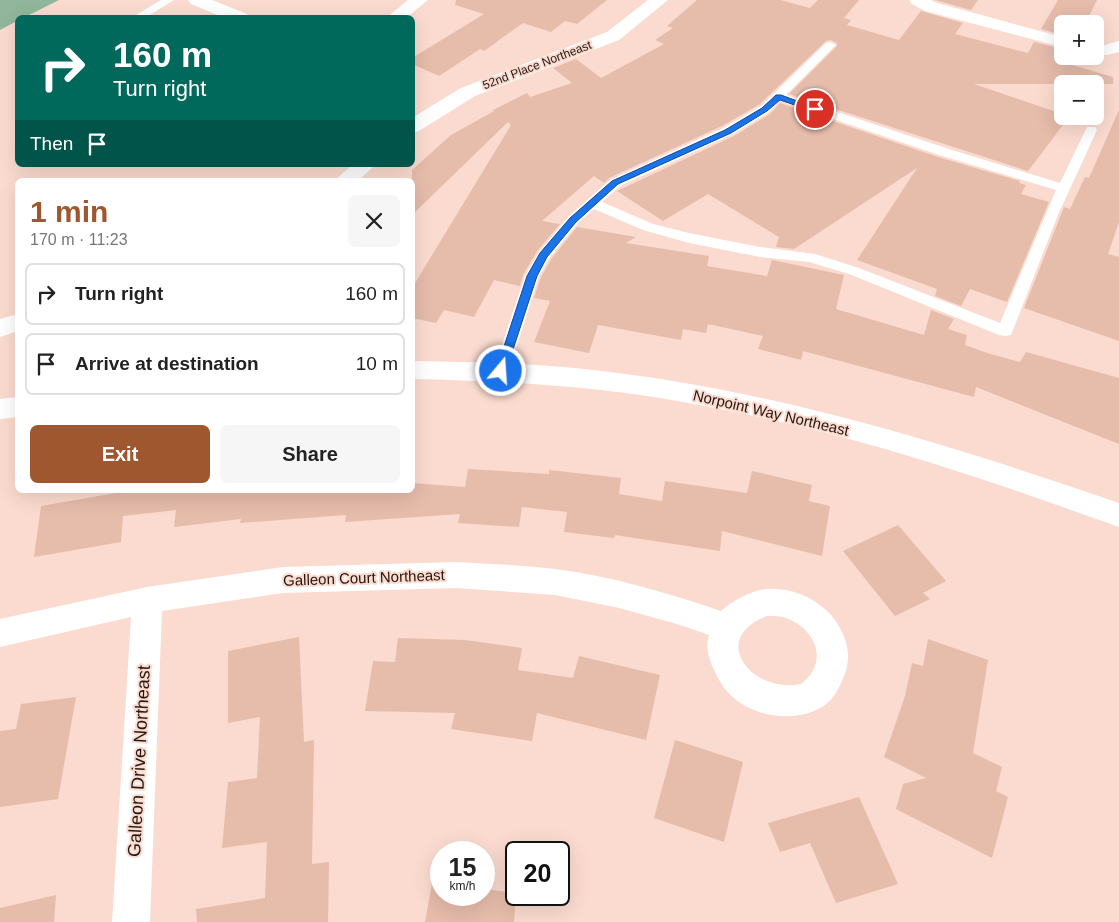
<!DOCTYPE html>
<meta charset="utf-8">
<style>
:root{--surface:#fff;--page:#f6f6f6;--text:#222;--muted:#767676;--line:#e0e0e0;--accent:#9e572e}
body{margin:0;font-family:Helvetica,sans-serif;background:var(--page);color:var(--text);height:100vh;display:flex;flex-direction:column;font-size:19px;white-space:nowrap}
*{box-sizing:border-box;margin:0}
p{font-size:16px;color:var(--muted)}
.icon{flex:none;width:28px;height:28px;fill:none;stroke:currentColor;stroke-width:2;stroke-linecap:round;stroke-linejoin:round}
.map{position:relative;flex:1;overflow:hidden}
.drawer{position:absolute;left:15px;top:178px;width:400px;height:315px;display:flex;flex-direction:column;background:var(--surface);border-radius:8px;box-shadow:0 5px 20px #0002}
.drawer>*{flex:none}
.guide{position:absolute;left:15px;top:15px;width:400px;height:152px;border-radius:8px;box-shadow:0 5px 20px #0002;background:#00695c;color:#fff;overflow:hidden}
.tools{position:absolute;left:1054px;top:15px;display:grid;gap:10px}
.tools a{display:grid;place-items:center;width:50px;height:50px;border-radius:8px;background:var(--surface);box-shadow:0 5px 20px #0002;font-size:25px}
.speed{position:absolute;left:430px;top:841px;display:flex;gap:10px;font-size:25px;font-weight:700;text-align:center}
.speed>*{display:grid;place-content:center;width:65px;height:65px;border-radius:50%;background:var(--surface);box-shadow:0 5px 20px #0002;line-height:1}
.speed small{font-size:12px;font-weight:400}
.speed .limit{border:2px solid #111;border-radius:8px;background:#fff;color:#111}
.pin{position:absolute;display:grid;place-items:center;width:42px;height:42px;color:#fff;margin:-21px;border:2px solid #fff;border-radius:50%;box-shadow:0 1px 5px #0007}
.me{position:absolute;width:55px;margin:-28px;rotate:18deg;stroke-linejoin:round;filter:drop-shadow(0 0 4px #0008)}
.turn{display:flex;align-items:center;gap:18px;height:105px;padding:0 15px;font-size:22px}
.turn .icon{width:65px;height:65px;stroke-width:2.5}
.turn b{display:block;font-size:35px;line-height:42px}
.then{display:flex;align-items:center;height:48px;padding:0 15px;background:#0003;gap:10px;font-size:19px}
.round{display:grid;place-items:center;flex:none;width:52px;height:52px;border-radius:8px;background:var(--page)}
.summary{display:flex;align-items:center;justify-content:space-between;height:85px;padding:0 15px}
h1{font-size:30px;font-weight:700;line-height:38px;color:var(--accent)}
.primary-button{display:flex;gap:10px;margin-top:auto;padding:10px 15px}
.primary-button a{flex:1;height:58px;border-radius:8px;background:var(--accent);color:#fff;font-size:20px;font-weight:700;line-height:58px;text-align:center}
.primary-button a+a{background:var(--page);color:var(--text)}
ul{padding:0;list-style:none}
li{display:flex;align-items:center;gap:15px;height:62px;margin:0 10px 8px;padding:0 5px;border:2px solid var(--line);border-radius:8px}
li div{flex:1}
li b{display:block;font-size:19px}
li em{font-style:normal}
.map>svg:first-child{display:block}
.forest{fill:#92b69c}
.building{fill:#e6bcab}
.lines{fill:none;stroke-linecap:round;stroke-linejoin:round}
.service{fill:#fff;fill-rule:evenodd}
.minor{fill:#fff;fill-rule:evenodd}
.tertiary{fill:#fff;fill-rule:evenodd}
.route{fill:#1a73e8;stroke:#114b97}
.labels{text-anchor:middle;stroke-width:4;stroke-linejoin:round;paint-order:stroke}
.far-street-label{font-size:12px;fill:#251812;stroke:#fbdbcf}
.street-label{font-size:15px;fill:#251812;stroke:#fbdbcf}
.near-street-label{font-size:18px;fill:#251812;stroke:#fbdbcf}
</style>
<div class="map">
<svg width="1119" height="922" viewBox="0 0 1119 922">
<rect width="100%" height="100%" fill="#fbdbcf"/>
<!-- forest -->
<path class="forest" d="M0 0H59L25 17 18 18 17 21 0 30Z"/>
<!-- building -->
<g class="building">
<path d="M456 0H607L577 24 565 21 551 32 523 23 484 51 480 49 439 76 412 64V58L484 14 455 5Z"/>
<path d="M697 0H780L810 8 818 0H859L844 18 851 20 847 25 899 40 921 11 963 23 955 34 1028 53 1034 42 1062 49V62L1113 77V84H974L1062 114V116L1069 117 1028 171 789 94 837 46V43L831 40 826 41 760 104 722 126 609 178 604 183 594 176 542 221 560 224 537 251 523 275 520 286 494 280 474 317 444 310 436 323 412 318V288L511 125 508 122 412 215V170L451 135 494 111 493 110 527 93 530 97 572 83 553 68 576 59 601 78 664 44 655 40 673 28 667 26Z"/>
<path d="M935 0H978L971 10Z"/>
<path d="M1058 0H1097L1085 24H1062V35L1041 29Z"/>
<path d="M780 103 938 157 1020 181 1019 183 1026 185 1021 194 1049 202 1007 302 970 289 961 306 935 296 937 289 857 260 917 168 794 249 776 247 779 237 708 194 663 221 617 191 734 136 770 114Z"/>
<path d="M1119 110V222L1108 254 1119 257V341L1024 308 1064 207 1070 209 1085 177 1089 178Z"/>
<path d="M577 227 636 237 626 243 709 256 707 266 767 276 772 260 844 275 836 309 924 335 931 310 954 319 948 329 967 335 965 345 987 353 1020 362 1026 352 1119 378V444L976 387 974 397 803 351 801 360 758 349 763 336 708 324 706 333 683 329 681 340 598 325 589 353 534 342 550 301 534 298 541 277 552 258Z"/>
<path d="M468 469 549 474V470L621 478 619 494 662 501 665 481 747 493 752 471 812 485 809 501 830 506 822 556 722 531 720 551 615 535 614 538 564 532 567 512 522 507 519 527 458 523 460 514 345 522 346 515 240 523 241 519 174 527 176 510 123 516 121 542 34 557 41 506 133 490H412V483L465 487Z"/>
<path d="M898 525 946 581 923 593 930 599 895 616 843 551Z"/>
<path d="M299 637 304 742 314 740 312 864 329 862 328 922H197L196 909 265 898 267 842 222 848 228 782 257 778 260 717 228 723V651Z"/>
<path d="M398 638 465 640 522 648 518 670 573 678 579 656 660 675 646 740 537 713 532 741 451 729 455 713 365 711 373 661 395 662Z"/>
<path d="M928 639 988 660 973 753 1002 767 996 791 1008 797 992 858 896 809 903 784 926 778 884 757 905 696 912 663 923 666Z"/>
<path d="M76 697 58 799 0 807V731L16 729 21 704Z"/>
<path d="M675 740 743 762 724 842 654 818Z"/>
<path d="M859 797 898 884 836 903 810 843 780 852 768 823Z"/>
<path d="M432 883 441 884V895H484V889L516 893 514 922H425Z"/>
<path d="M56 895 54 922H0V908Z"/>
</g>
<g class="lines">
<!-- service -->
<g class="service">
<path d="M161 0H174L145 18H131Z"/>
<path d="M830 42 836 45 786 95 949 149 1060 183 1087 127H1095L1097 130 1058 215 1011 335 1005 336 999 335 849 274 809 262 760 257 689 243 643 230 594 209 578 223 550 257 539 276 509 371 507 375 501 377 495 375 493 371 525 276 539 252 568 217 610 180 723 128 761 106 826 43ZM780 101 939 155 1056 190 1000 323 859 268 815 254 760 247 689 233 653 224 602 202 620 186 733 134 769 112Z"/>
</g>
<!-- minor -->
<g class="minor">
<path d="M188 0H212L247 14 249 18H225L191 4Z"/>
<path d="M408 0H428L406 18H386Z"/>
<path d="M648 0H668L619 40 475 96 419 131 412 133V118L461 88 607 32Z"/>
<path d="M909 0H931L937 3 1062 37V47L925 11 912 4Z"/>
<path d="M1119 41V52L1107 55H1095V45H1105Z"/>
<path d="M352 165H375L359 180H335Z"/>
<path d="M18 314V331L0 337V319Z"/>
<path d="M456 562C489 564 522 565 555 569 611 576 668 593 721 611 732 601 754 589 768 589 794 587 824 602 837 623 849 642 852 661 842 681 838 690 833 699 825 705 799 723 758 718 735 699 725 691 720 682 715 672 709 660 705 648 709 635L677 624 619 608 555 595 456 588 283 593 162 611 150 922H112L131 617 0 647V619L147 587 283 567ZM767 616C775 616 784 616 791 620 819 634 827 664 801 684 751 694 708 638 767 616Z"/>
</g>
<!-- tertiary -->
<g class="tertiary">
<path d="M412 361C473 362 533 363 593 370 774 390 948 444 1119 503V527C1062 507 1005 486 947 468 861 440 773 418 683 402 594 386 504 381 412 379Z"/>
<path d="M18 397V417L0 419V399Z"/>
</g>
</g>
<!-- route -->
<path class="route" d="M776 95H781L819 109 815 112 780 100 767 111 731 133 618 184 576 222 547 257 537 276 506 371 501 375 497 374 496 371 527 276 540 253 570 218 612 181 725 130 762 108Z"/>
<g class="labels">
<!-- far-street labels -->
<g class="far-street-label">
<text transform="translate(537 65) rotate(-21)" y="4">52nd Place Northeast</text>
</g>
<!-- street labels -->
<g class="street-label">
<text transform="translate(771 413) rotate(13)" y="5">Norpoint Way Northeast</text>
<text transform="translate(364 578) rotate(-2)" y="5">Galleon Court Northeast</text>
</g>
<!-- near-street labels -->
<g class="near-street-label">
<text transform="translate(139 761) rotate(-87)" y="6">Galleon Drive Northeast</text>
</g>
</g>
</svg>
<div class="tools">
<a>+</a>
<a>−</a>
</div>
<div class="speed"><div>15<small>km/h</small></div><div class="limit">20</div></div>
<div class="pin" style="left:815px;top:109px;background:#d93025"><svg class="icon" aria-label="arrive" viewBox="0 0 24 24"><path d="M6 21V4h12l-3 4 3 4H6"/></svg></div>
<svg class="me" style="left:501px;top:371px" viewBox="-20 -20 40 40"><circle r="17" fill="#1a73e8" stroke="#fff" stroke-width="3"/><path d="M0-11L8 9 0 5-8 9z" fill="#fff"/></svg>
<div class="guide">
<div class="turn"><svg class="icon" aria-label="right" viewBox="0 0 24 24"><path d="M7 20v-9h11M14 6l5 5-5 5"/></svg><div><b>160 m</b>Turn right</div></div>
<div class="then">Then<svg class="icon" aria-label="arrive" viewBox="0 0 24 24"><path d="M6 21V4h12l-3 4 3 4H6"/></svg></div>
</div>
<section class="drawer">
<div class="summary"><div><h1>1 min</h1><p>170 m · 11:23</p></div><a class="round"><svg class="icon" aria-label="close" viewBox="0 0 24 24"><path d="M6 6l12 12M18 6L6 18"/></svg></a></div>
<ul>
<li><svg class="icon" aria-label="right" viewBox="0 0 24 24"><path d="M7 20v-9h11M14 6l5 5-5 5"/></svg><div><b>Turn right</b></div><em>160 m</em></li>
<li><svg class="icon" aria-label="arrive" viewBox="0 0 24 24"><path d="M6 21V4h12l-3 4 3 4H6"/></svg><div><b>Arrive at destination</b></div><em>10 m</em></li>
</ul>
<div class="primary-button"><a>Exit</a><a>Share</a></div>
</section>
</div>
